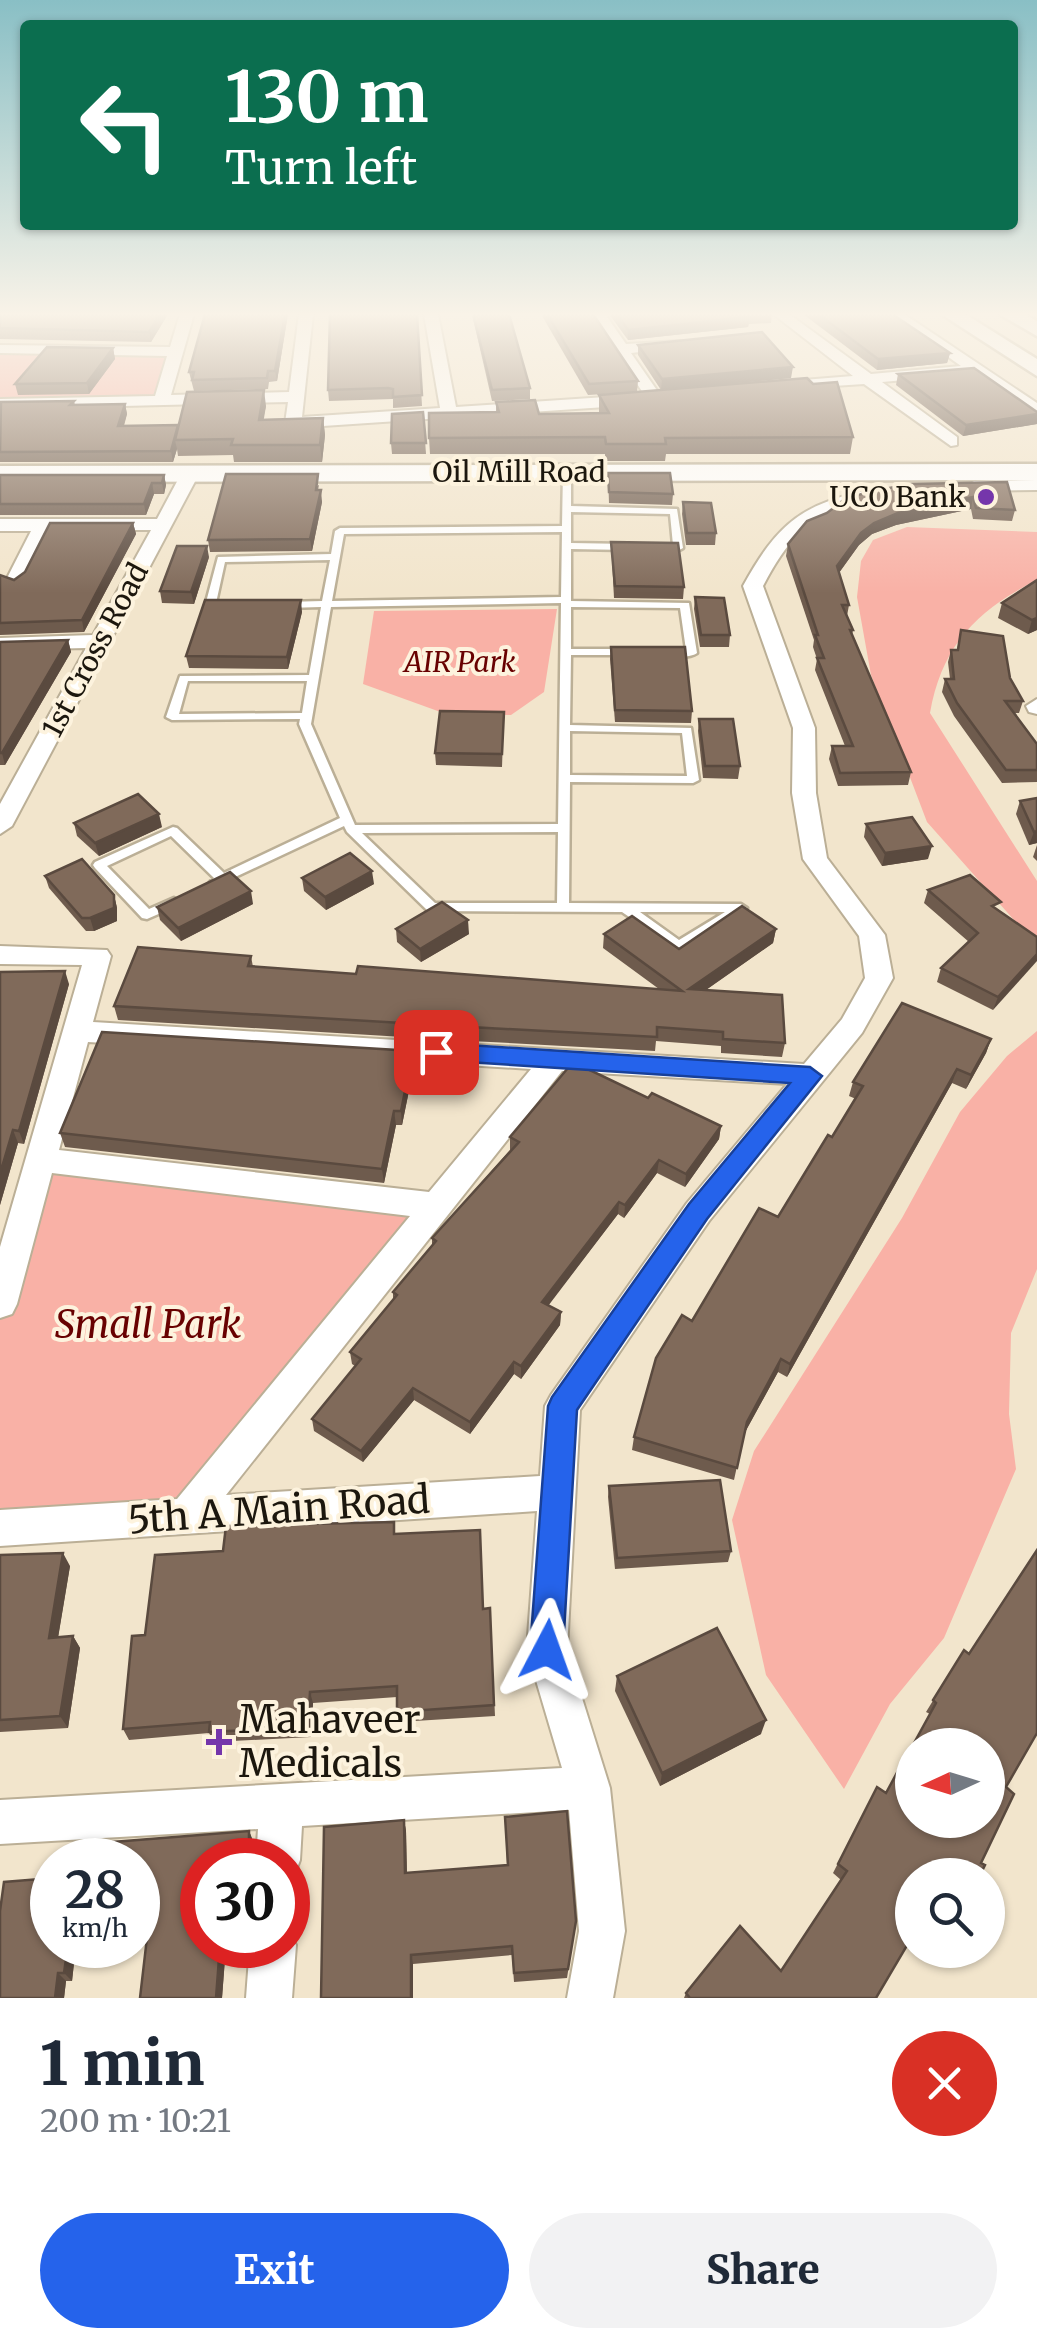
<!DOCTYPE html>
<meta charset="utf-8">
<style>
:root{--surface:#fff;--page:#f2f2f3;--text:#1f2937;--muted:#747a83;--accent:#2563eb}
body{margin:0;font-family:Merriweather,serif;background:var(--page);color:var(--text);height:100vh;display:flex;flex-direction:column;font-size:38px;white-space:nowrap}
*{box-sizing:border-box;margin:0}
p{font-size:32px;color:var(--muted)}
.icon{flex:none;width:55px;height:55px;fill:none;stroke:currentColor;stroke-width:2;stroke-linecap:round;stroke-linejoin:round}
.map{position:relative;height:1998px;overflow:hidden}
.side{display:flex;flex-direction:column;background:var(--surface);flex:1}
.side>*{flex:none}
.hud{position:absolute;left:20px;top:20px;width:998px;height:210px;border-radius:10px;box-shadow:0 2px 8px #0004;background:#0b6e4f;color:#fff;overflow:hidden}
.needle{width:65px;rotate:266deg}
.buttons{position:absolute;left:895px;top:1728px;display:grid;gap:20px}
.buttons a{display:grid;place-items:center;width:110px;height:110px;border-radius:50%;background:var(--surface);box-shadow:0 2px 8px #0004;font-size:50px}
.speed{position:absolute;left:30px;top:1838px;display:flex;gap:20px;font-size:50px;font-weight:700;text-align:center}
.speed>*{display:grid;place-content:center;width:130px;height:130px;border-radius:50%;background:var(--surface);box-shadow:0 2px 8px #0004;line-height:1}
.speed small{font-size:25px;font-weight:400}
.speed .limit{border:15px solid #d22;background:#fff;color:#111}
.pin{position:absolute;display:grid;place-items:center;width:85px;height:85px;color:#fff;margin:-42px;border-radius:20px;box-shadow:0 5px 15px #0006}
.me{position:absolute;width:110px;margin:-55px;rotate:4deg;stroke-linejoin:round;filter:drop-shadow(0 0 8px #0008)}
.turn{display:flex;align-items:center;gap:35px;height:210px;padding:0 40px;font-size:45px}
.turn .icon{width:130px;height:130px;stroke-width:2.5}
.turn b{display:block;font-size:70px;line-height:85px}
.round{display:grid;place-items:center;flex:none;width:105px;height:105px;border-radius:52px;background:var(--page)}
.summary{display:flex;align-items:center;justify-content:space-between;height:170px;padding:0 40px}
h1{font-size:60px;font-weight:800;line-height:75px}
.action{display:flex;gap:20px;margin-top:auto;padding:20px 40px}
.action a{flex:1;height:115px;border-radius:60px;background:var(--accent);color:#fff;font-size:40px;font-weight:800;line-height:115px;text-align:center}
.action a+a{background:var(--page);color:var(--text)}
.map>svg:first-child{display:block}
.green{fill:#f9b1a6}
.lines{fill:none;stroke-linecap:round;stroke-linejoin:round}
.service-casing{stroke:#bbaf96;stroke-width:5}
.minor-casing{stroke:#bbaf96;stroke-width:4}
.secondary-casing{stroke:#bbaf96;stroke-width:5}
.service{fill:#fff;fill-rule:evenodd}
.minor{fill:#fff;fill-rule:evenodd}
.secondary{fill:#fff;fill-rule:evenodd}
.wall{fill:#6e5b4d}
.shaded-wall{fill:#5a4a3f}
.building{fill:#806a5a;stroke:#5a4a3f;stroke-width:2.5}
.route{fill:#2563eb;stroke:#184099;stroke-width:2.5}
.poi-dot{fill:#7536ab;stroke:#fdf3de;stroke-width:4}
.labels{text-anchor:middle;stroke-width:8;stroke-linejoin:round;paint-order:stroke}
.far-street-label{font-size:28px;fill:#1c170e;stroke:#fdf3de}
.far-poi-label{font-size:28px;fill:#1c170e;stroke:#fdf3de;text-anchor:end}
.far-park-label{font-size:28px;font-style:italic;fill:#680101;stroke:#fdf3de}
.near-park-label{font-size:38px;font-style:italic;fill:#680101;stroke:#fdf3de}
.near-street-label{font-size:38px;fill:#1c170e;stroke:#fdf3de}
.near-poi-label{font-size:38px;fill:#1c170e;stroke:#fdf3de;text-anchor:start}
</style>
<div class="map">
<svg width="1037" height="1998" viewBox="0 0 1037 1998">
<rect width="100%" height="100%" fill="#f2e5cc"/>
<!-- green -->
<g class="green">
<path d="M0 349 176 352 161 402 0 404Z"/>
<path d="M907 527 1037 532V580C977 610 942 645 930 713L1037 881V946L927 822 871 675 857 597 861 561 873 540Z"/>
<path d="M557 609 544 692 511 715 446 714 363 684 374 611Z"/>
<path d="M1037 1031V1269L1011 1333 1009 1414 1016 1469 944 1638 890 1704 844 1789 766 1675 732 1520 754 1451 902 1218 960 1112 1007 1056Z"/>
<path d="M41 1160 436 1206 186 1516 0 1528V1304Z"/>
</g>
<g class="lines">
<defs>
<path id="service" d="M567 469 571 472V506L677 509 683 548C678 552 664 552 659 548L664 545H673L670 514 571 512V543L628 544 633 547 628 550 571 549V601L689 603 697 653C690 658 672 658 665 653L670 650H686L680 608 571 607V649H629L634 652 629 655H571L570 725 691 728 699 780 693 783 570 782 569 903 741 904 747 908 746 911 679 951 622 912 432 911 427 910 347 832 344 826 216 886 210 882 214 878 171 836 107 866 149 909 174 898 180 902 179 905 147 919 142 918 95 868 93 865 95 862 173 827 177 828 224 873 340 818 299 724 300 719 172 720 166 717 180 676 309 675 321 607 287 608 282 605 287 602 322 601 330 560 225 562 216 603 225 606C221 611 209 611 205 606L218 557 331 554 335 531 340 528 562 526 563 472ZM562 532 561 597 332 601 344 534ZM561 603 558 824 355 825 311 724 331 607ZM188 681H307L302 713 179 714ZM570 731 682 733 687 776 570 775ZM558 832 557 903H435L362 833ZM640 912H725L679 940Z"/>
<g id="minor">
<path d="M180 314H194L171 395 289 392 299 314H313L302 417 440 408 424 314H438L456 407 636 395 644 400 636 405 293 428 285 423 288 402 0 409V399L155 396 167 356 0 353V345L170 347Z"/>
<path d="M591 314H605L626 344 680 341V347L675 348 631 353 663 399 661 402H649Z"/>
<path d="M773 314H789L871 374 961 366 888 314H904L1037 403V415L973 374 882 382 957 437V445L951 446 864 384 772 390V384L778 382 853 376Z"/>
<path d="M190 469 199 474 12 826 0 834V804L86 648 0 650V638L93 635 151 530H50L25 582 15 588 5 582 31 531H0V519H157L181 474Z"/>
<path d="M1037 480V490L974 491 965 486 974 481Z"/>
<path d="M876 489 882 490V498C817 513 795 525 763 586L815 728 816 793 827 858 885 935 893 978 862 1033 709 1221 580 1410 567 1650 610 1788 625 1931 613 1998H567L579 1931 569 1810 302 1826 300 1860 294 1876 288 1878V1860H256L258 1829 0 1844V1800L562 1768 527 1650 537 1511 0 1546V1510L177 1499 410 1216 52 1173 17 1304 12 1314 0 1318V1247L82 965 0 964V946L107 950 111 956 93 1022 804 1064 842 1019 865 978 859 936 803 859 792 793 793 728 743 586C778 522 804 502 876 489ZM88 1042 531 1069 429 1192 59 1150ZM562 1071 787 1084 687 1203 551 1395 545 1406 540 1476 226 1495Z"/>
<path d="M1037 699V714L1029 712 1026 706Z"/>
<path d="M288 1928 296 1945 292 1998H246L250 1945H288Z"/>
</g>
<g id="secondary">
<path d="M941 314H965L1037 359V376Z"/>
<path d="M999 314H1024L1037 321V336Z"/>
<path d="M1037 464V480L0 482V466Z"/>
</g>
</defs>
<!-- service casing -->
<use href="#service" class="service-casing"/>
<!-- minor casing -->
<use href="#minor" class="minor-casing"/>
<!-- secondary casing -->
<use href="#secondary" class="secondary-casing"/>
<!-- service -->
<use href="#service" class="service"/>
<!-- minor -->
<use href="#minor" class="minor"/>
<!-- secondary -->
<use href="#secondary" class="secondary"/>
</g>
<!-- wall -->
<g class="wall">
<path d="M0 314H168L151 342 0 339Z"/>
<path d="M205 314H288L277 381 269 382 268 389 194 391 189 372Z"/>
<path d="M417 314 422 406 393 408V399L329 401 328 390Z"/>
<path d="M472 314H509L530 388V399L492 401Z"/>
<path d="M541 314H593L638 381 637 392 588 395Z"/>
<path d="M609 314H772L771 323 749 324 748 327 628 340Z"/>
<path d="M803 314H892L950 353 947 363 877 370Z"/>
<path d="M638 345 791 378 664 390 853 437 850 454H666L665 461H605V454H430L429 438 496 412V402L539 414 599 413V395L661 390 638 355Z"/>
<path d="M113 348 115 359 89 394 18 395 15 384Z"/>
<path d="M898 374 1037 424 963 436 896 385Z"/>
<path d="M74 401 75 405 125 404 127 414 124 426 178 425 266 406 263 419 323 418 325 435 322 462H234L233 455 178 456 177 449 173 462H0V403Z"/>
<path d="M423 412 426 454H392L391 443Z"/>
<path d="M608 473 673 494 672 505 609 503Z"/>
<path d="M0 475H164L166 485 164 494H154L146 515H0Z"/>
<path d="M1007 482 1015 510 1012 521 973 519 971 509 896 525 872 534 859 545 839 573 849 605 847 616 853 630 852 635 911 772 908 785 838 786 829 759 832 746H845L815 670 817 659 813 647 814 640 786 556 788 544Z"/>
<path d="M319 485 318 490 322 502 312 551 210 552 208 540Z"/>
<path d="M683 502 716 533 715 545H686L682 514Z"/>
<path d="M133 523 136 534 84 632 0 635V575L14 580Z"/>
<path d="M611 542 684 587 683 599 614 598Z"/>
<path d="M209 557 194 604 162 603 160 591Z"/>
<path d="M1037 580V630L1028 634 998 618 1002 603Z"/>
<path d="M695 597 730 635 729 647H700L694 609Z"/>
<path d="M302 612 288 669 189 668 186 656Z"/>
<path d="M961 630 1010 678 1023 701 1019 713H1014L1037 744V782L1002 783 954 716 942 692 945 679H950L948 662 951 650H957Z"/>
<path d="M68 640 71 652 5 765H0V642Z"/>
<path d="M611 647 692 711 691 723 615 722 610 659Z"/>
<path d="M504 712 502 767 436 765 435 753Z"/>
<path d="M699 719 740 766 738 779 703 778 698 731Z"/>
<path d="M1037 798V843L1029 845 1016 814 1020 801Z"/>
<path d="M74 823 162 827 99 856 77 836Z"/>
<path d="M866 824 928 859 882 866 864 837Z"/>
<path d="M1037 845V861L1033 857Z"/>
<path d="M45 876 114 895 117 908V921L94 931H86L49 888Z"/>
<path d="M302 878 374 884 326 910 304 891Z"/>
<path d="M928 890 999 910 1037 937 993 1010 937 982 941 968 969 942 924 903Z"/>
<path d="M253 904 181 941 160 920 157 907Z"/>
<path d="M396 929 469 934 421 962 397 942Z"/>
<path d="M776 929 773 943 706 990 785 1043 782 1057 721 1053V1046L656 1041 655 1051 471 1041V1037L421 1033 420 1038 118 1020 114 1006 251 956 253 967 356 974 659 989 603 948 604 934 679 949Z"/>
<path d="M0 972 69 984 24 1144 18 1143 0 1205Z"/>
<path d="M991 1039 986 1053 966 1089 952 1083 787 1377 778 1372 744 1434 734 1480 632 1450 634 1437 692 1321 778 1217 832 1137 856 1099 849 1096 853 1082Z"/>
<path d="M413 1051 414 1066 402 1125H396L384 1183 65 1147 60 1133Z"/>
<path d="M648 1098 721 1126 719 1139 685 1187 657 1173 624 1218 618 1214 548 1305 561 1312 560 1325 521 1379 514 1374 470 1434 414 1400 363 1462 314 1431 312 1419 355 1366 352 1364 350 1352 393 1300V1292L432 1246V1238L510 1150V1137Z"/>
<path d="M609 1486 731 1551 728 1562 615 1569 608 1497Z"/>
<path d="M394 1522 395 1534 483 1609 490 1608 495 1716 399 1722 397 1697 313 1703 311 1737 214 1742 209 1733 129 1740 123 1729 145 1635 223 1551Z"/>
<path d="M0 1555 70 1566 58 1637 73 1636 80 1648 68 1728 0 1732Z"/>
<path d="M964 1650 912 1875 876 1998H684L686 1993 781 1971 841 1880 833 1873 877 1787 886 1793 930 1714 926 1712Z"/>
<path d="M617 1676 761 1734 660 1786 615 1691Z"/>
<path d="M567 1811 576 1921 567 1978 514 1982 512 1955 413 1964V1998H321L324 1827 404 1820 406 1831 407 1873 507 1865 505 1817Z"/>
<path d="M249 1831 253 1841 202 1860 226 1945 222 1998H140L147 1938 138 1939V1860Z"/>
<path d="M52 1945H76L72 1981H66L64 1998H0Z"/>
<path d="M933 1950H946L940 1956Z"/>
</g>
<!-- shaded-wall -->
<g class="shaded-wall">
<path d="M160 314H168L151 342 149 332Z"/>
<path d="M285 314H288L277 381 275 371Z"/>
<path d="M749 317 748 327 628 340V330Z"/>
<path d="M113 348 115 359 89 394 87 383Z"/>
<path d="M950 353 947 363 877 370 878 359Z"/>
<path d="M793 367 791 378 661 390 662 379Z"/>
<path d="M264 390 266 406 261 436 259 420Z"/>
<path d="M125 404 127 414 120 437 118 426Z"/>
<path d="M1037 414V424L963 436 966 425Z"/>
<path d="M323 418 325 435 322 462 320 445Z"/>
<path d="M178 425 175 440 177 449 173 462 171 451Z"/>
<path d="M164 475 166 485 164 494 162 483Z"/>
<path d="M152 483 154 494 146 515 144 504Z"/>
<path d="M321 490 322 502 312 551 310 539Z"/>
<path d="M973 497 971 509 896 525 872 534 859 545 835 578 837 566 861 533 874 523 898 513Z"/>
<path d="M133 523 136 534 84 632 82 620Z"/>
<path d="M207 546 209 557 194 604 191 592Z"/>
<path d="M301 600 302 612 288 669 287 657Z"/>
<path d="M1037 618V630L1028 634 1032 620Z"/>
<path d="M68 640 71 652 5 765 2 753Z"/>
<path d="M159 814 162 827 99 856 95 843Z"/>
<path d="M1037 831V843L1029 845 1034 832Z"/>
<path d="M932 846 928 859 882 866 885 853Z"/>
<path d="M372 871 374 884 326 910 325 897Z"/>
<path d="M251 891 253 904 181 941 178 928Z"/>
<path d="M114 895 117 908V921L94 931 90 918Z"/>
<path d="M468 920 469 934 421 962 420 949Z"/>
<path d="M776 929 773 943 687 1003 689 989Z"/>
<path d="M1037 954V961L993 1010 998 997Z"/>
<path d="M65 971 69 984 24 1144 19 1131Z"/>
<path d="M991 1039 986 1053 966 1089 971 1075Z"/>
<path d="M413 1051 414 1066 402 1125 401 1111Z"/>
<path d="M957 1069 952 1083 787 1377 790 1364Z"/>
<path d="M394 1111 396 1125 384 1183 382 1169Z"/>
<path d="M721 1126 719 1139 685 1187 686 1174Z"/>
<path d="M13 1130 18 1143 0 1205V1174Z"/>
<path d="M659 1160 657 1173 624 1218 625 1205Z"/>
<path d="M619 1202 618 1214 542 1314V1302Z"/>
<path d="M561 1312 560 1325 521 1379V1366Z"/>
<path d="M781 1359 778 1372 744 1434 747 1422Z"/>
<path d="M514 1362V1374L470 1434V1422Z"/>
<path d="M413 1388 414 1400 363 1462 361 1451Z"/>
<path d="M63 1553 70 1566 56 1650 49 1638Z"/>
<path d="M73 1636 80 1648 68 1728 60 1716Z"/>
<path d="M310 1692 313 1703 311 1737 308 1727Z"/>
<path d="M766 1720 761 1734 660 1786 662 1773Z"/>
<path d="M404 1820 406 1831 407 1883 405 1873Z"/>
<path d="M249 1831 253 1841V1860L249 1853Z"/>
<path d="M68 1945H76L72 1981 64 1973Z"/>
<path d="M220 1945H226L222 1998H216Z"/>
<path d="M411 1955 413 1964V1998H411Z"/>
<path d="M58 1973 66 1981 64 1998H55Z"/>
</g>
<!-- building -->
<g class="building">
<path d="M0 314H160L149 332 0 328Z"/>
<path d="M205 314H285L275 371H268L267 378 192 380 194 372H189Z"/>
<path d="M330 314H417L422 395 393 397V389L388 388 328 390Z"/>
<path d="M473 314H509L530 388 492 390Z"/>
<path d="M547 314H593L638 381 589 384Z"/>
<path d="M617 314H756H747L749 317 628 330Z"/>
<path d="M818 314H892L950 353 878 359Z"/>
<path d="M762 332 793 367 662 379 638 345Z"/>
<path d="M47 347 113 348 87 383 15 384Z"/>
<path d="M974 368 1037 412V414L966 425 898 374Z"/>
<path d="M807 378 813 384 837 382 853 437 665 438 666 444H606L605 437 429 438V413L499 412 496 402 535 400 539 414 609 413 599 395Z"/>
<path d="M264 390 259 420 323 418 320 445H231L233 439 175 440 187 392Z"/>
<path d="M74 401 70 405 125 404 118 426 178 425 171 451 0 452 1 402Z"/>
<path d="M423 412 426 443H391L392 414Z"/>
<path d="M608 473H670L673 494 609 492Z"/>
<path d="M226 474H318L316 490H321L310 539 208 540Z"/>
<path d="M0 475H164L162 483H152L144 504H0Z"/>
<path d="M1007 482 1015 510 976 508 973 497 898 513 874 523 861 533 837 566 849 605H842L853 630H850L911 772 840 773 832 746H853L817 658H824L815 635H818L788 544 807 521 827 513 845 499 872 491 912 484Z"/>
<path d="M683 502 711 503 716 533H687Z"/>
<path d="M50 523H133L82 620 0 623V575L14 580 25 572Z"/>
<path d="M611 542 678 543 684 587 615 586Z"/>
<path d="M177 546H207L191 592 160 591Z"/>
<path d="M1037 580V618L1032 620 1002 603Z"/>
<path d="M695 597 724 598 730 635H701Z"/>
<path d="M205 600H301L287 657 186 656Z"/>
<path d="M961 630 1003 636 1010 678 1023 701H1005L1037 744V770H1006L957 703 945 679H954L951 650H958Z"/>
<path d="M68 640 2 753H0V642Z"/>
<path d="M611 647H685L692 711 615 710Z"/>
<path d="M440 711 504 712 502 754 435 753Z"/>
<path d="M699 719H733L740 766H705Z"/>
<path d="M138 794 159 814 95 843 74 823Z"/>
<path d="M1037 798V831L1034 832 1020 801Z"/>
<path d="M912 817 932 846 885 853 866 824Z"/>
<path d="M350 853 372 871 325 897 302 878Z"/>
<path d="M82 859 114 895V908L90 918H82L45 876Z"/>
<path d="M230 872 251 891 178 928 157 907Z"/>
<path d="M970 875 1001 902 992 906 1037 937V954L998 997 941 968 978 933 928 890Z"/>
<path d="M442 902 468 920 420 949 396 929Z"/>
<path d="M742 906 776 929 689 989 782 995 785 1043 723 1039V1032L657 1027V1037L470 1027 471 1023 420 1019 419 1024 114 1006 138 947 251 956 248 966 356 974 358 966 682 991 604 934 632 916 679 949Z"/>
<path d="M65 971 19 1131 13 1130 0 1174V972Z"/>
<path d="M902 1003 991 1039 971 1075 957 1069 790 1364 781 1359 747 1422 737 1468 634 1437 656 1358 682 1315 692 1321 759 1208 778 1217 828 1135 832 1137 863 1086 853 1082Z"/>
<path d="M102 1032 413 1051 401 1111H394L382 1169 60 1133Z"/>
<path d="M573 1062 648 1098 652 1093 721 1126 686 1174 659 1160 625 1205 619 1202 542 1302 561 1312 521 1366 514 1362 470 1422 413 1388 361 1451 312 1419 361 1359 350 1352 397 1295 393 1292 436 1241 432 1238 519 1142 510 1137Z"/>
<path d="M720 1480 731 1551 617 1558 609 1486Z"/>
<path d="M394 1522V1534L480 1530 483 1609 490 1608 494 1705 397 1712V1686L310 1692 308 1727 209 1732 210 1722 123 1729 132 1636 145 1635 155 1555 223 1551 226 1526Z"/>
<path d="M1037 1550V1733L1006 1787 1014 1794 981 1863 985 1865 980 1875H912V1937L876 1998H690L686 1993 740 1926 781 1971 847 1871 838 1864 877 1787 886 1793 912 1745V1820H988V1745H913L936 1703 933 1700 964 1650 969 1654Z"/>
<path d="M63 1553 49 1638 73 1636 60 1716 0 1720V1555Z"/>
<path d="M717 1628 766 1720 662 1773 617 1676Z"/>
<path d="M567 1811 576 1921 568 1969 514 1973 512 1946 411 1955V1998H321L324 1827 404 1820 405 1873 508 1865 505 1817Z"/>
<path d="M249 1831V1853L260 1854 259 1860H202V1945H220L216 1998H140L148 1929 138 1930V1860H111L113 1842Z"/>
<path d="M52 1878V1945H68L64 1973H58L55 1998H0V1911L4 1882Z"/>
</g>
<!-- sky -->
<linearGradient id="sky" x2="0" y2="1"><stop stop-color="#89bfc5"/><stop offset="0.53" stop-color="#f9f3e8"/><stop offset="1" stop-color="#f9f3e8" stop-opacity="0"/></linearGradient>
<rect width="1037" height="593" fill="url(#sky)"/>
<!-- route -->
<path class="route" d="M436 1043 810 1067 822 1076 707 1219 577 1410 563 1650 558 1662 547 1667 535 1662 530 1650 548 1406 552 1397 689 1204 790 1083 436 1060 424 1052Z"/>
<!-- markers -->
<g class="poi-dot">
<circle cx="986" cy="497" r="10"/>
<path d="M214 1727h10v10h10v10h-10v10h-10v-10h-10v-10h10z"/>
</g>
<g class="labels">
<!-- far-street labels -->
<g class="far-street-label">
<text x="519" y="482">Oil Mill Road</text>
<text transform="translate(95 650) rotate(-62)" y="10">1st Cross Road</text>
</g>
<!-- far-poi labels -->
<g class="far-poi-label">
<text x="966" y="507">UCO Bank</text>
</g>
<!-- far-park labels -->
<g class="far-park-label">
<text x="460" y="672">AIR Park</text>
</g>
<!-- near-park labels -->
<g class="near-park-label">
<text x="148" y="1338">Small Park</text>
</g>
<!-- near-street labels -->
<g class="near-street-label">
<text transform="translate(279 1510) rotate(-4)" y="13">5th A Main Road</text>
</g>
<!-- near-poi labels -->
<g class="near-poi-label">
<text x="239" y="1733">Mahaveer<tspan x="239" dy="44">Medicals</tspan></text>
</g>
</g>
</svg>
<div class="buttons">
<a><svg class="needle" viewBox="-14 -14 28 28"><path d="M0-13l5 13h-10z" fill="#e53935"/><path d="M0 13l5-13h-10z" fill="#747a83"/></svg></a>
<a><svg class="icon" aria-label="search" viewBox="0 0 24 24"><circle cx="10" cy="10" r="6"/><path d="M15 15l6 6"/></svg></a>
</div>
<div class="speed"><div>28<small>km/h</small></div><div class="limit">30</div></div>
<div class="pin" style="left:436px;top:1052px;background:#d93025"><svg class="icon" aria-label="arrive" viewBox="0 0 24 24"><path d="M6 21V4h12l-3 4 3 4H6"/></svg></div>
<svg class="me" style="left:547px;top:1650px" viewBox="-20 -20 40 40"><path d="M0-17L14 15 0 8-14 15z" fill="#2563eb" stroke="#fff" stroke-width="4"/></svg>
<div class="hud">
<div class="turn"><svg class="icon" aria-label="left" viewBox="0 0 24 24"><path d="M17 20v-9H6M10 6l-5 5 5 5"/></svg><div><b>130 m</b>Turn left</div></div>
</div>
</div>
<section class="side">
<div class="summary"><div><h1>1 min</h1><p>200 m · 10:21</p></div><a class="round" style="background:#d93025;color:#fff"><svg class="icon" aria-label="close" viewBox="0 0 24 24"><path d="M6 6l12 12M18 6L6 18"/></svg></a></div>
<div class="action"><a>Exit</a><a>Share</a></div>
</section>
